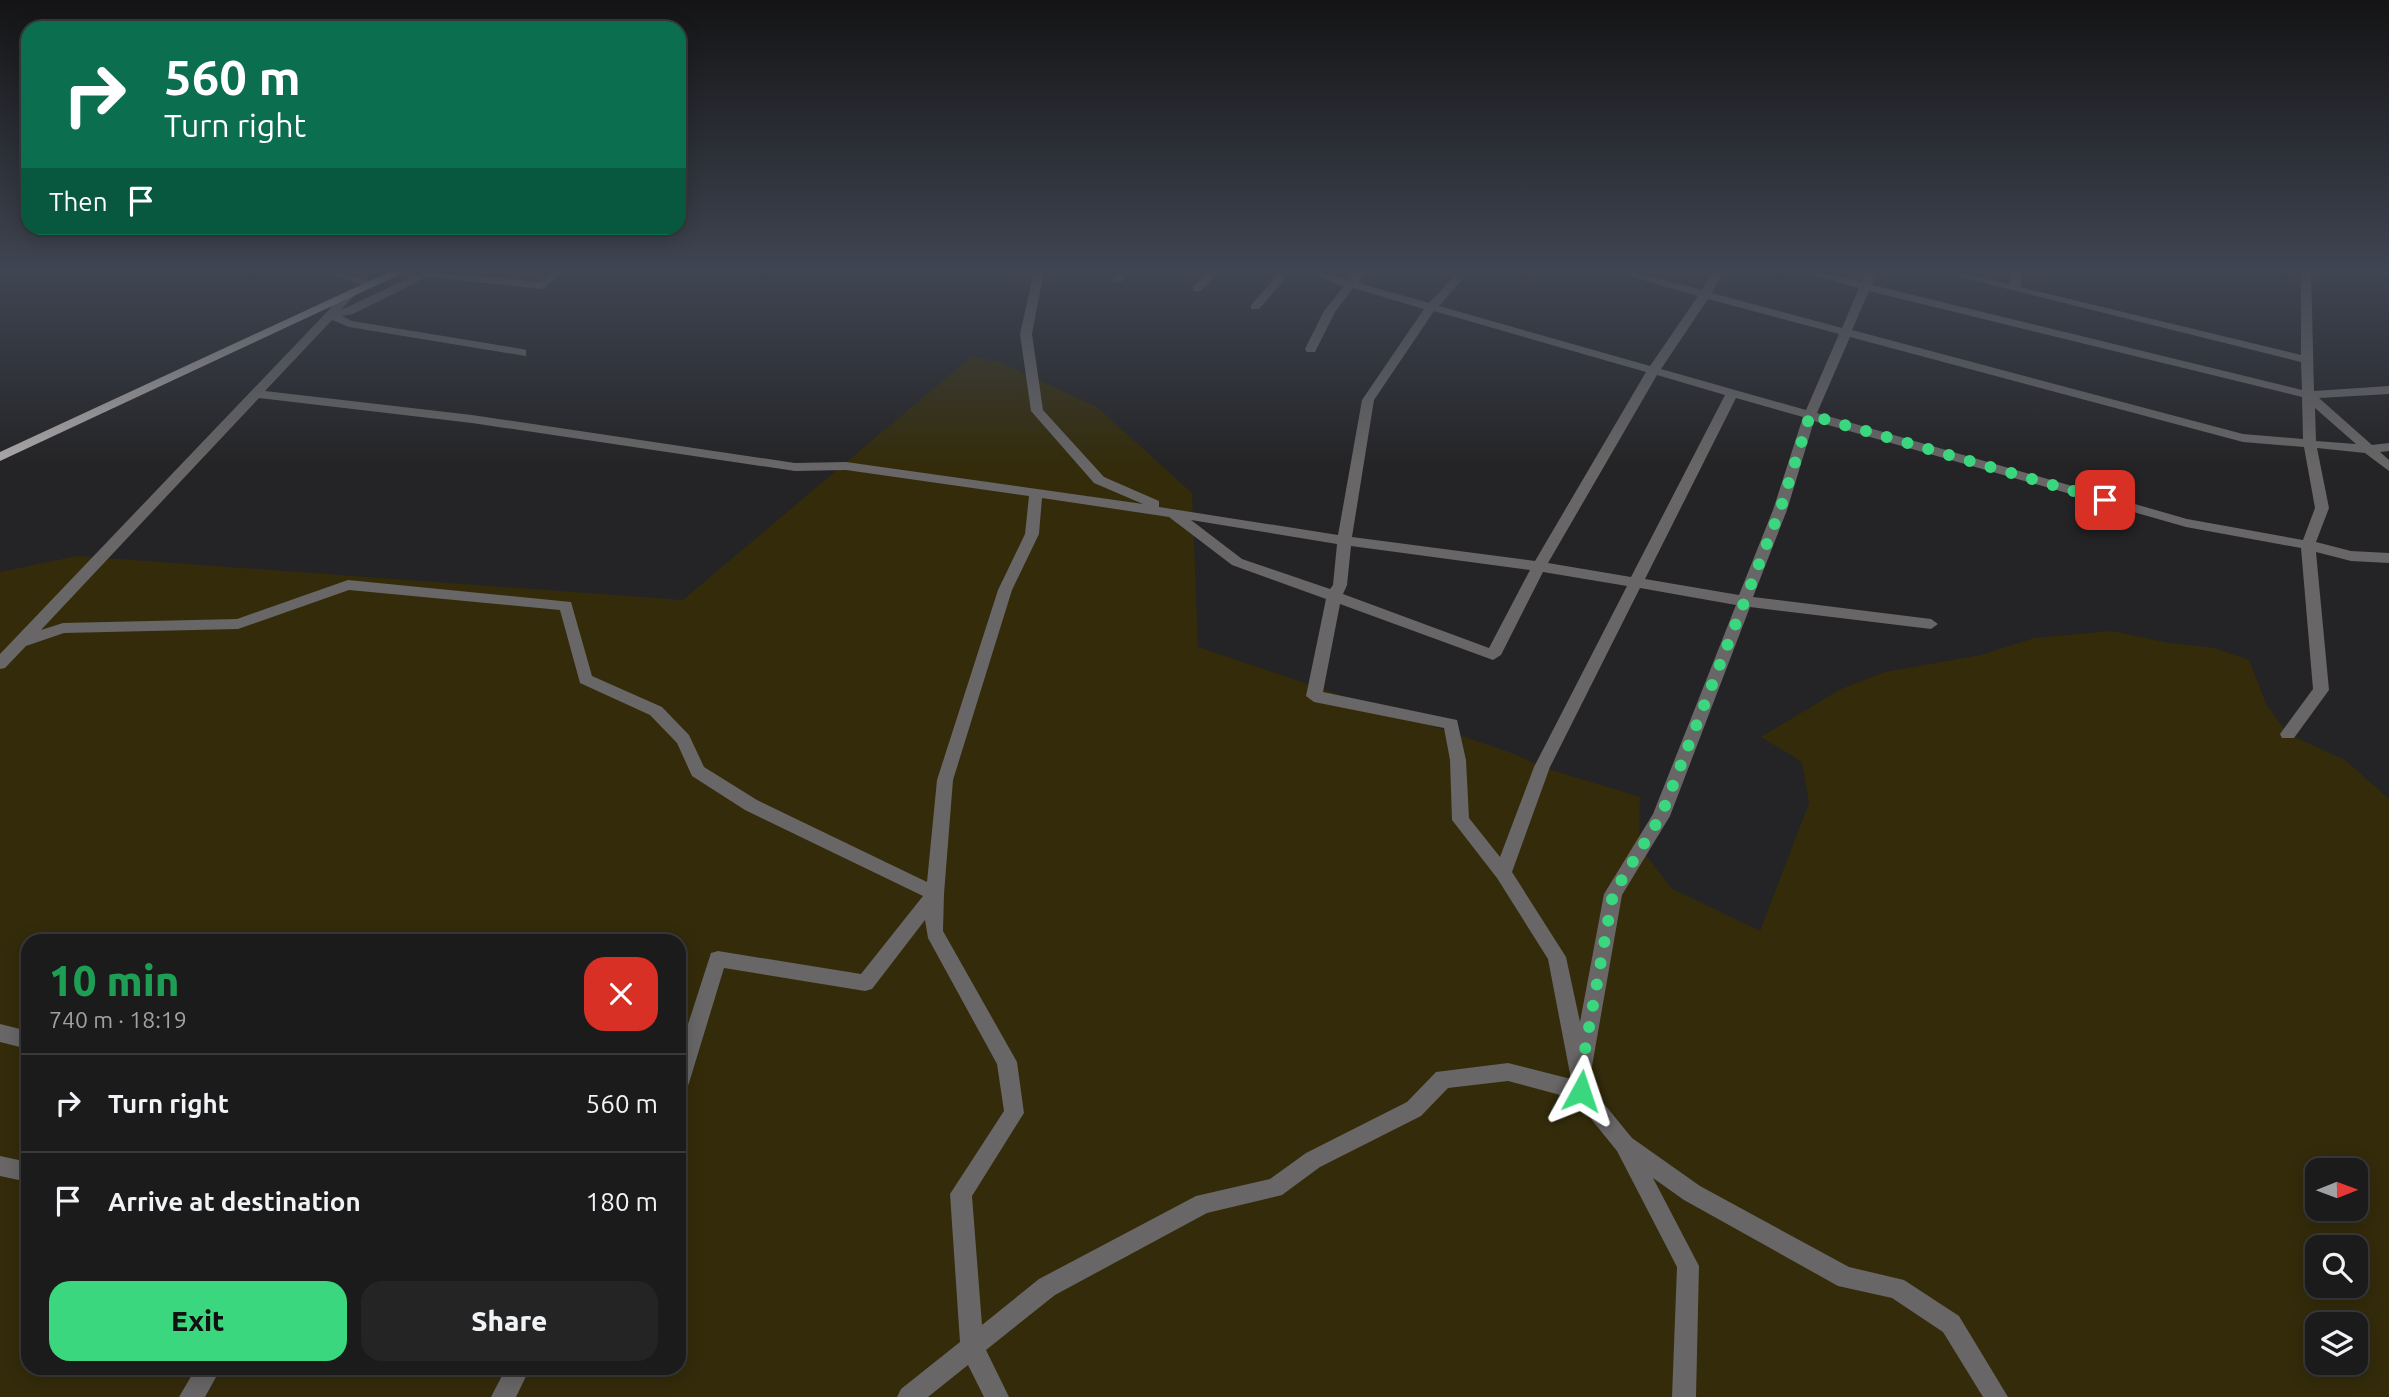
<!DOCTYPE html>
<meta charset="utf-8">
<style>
:root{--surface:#1b1b1c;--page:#242425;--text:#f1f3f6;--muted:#a0a1a3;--line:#39393b;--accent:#3bd77e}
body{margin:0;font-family:Ubuntu,sans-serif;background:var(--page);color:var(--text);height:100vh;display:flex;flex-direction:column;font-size:26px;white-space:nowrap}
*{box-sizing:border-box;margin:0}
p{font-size:23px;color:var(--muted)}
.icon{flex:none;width:38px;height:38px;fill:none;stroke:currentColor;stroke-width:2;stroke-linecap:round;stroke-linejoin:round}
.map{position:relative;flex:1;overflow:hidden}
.panel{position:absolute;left:21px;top:934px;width:665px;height:441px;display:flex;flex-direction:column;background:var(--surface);border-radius:21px;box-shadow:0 4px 18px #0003,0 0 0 2px var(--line)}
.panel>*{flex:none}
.top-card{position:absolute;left:21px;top:21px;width:665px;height:214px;border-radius:21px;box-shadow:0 4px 18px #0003,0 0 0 2px var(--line);background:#0b6e4f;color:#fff;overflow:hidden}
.needle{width:46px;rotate:89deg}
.buttons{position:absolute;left:2305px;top:1158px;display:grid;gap:14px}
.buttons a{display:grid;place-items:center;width:63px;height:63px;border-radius:14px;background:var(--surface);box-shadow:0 4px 18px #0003,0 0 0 2px var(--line);font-size:35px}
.pin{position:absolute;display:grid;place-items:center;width:60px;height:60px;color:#fff;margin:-30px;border-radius:14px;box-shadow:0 4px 10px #0006}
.me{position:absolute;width:77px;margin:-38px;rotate:5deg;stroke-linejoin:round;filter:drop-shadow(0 0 5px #0008)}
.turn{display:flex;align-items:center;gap:24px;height:147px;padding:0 28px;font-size:32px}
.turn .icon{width:91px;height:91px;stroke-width:2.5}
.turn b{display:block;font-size:49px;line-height:60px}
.then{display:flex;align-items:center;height:66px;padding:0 28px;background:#0003;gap:14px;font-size:26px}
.round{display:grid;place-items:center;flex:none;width:74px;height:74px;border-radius:21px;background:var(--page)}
.head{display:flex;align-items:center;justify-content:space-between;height:119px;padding:0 28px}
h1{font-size:42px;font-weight:800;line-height:52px;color:#1e9e55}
.primary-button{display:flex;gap:14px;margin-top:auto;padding:14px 28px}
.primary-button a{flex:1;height:80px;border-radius:21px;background:var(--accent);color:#111;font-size:28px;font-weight:800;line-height:80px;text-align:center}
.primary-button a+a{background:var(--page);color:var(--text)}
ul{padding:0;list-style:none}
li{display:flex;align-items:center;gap:21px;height:98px;padding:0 28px;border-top:2px solid var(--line)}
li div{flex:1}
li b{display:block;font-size:26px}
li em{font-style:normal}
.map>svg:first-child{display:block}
.sand{fill:#332b0a;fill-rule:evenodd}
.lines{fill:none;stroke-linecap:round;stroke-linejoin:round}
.minor{fill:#686666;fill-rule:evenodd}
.major{fill:#ada9a9;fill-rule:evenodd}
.route{stroke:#3bd77e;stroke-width:12;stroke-dasharray:0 21.6}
</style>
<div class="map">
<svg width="2389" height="1397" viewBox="0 0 2389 1397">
<rect width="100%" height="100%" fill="#242426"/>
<!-- sand -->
<path class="sand" d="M972 356 1002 363 1097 407 1192 493 1198 647 1512 753 1542 767 1640 797 1639 846 1671 888 1760 931 1809 803 1802 762 1761 737 1841 689 1885 672 1981 655 2034 638 2112 631 2169 643 2214 648 2249 660 2267 706 2288 734 2345 760 2389 799V1397H0V572L77 556 683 600ZM28 942H679V1368H28ZM2317 1171H2356V1209H2317ZM2317 1248H2356V1286H2317ZM2317 1325H2356V1363H2317Z"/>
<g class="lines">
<!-- minor -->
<g class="minor">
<path d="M323 271H339L377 285 367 287Z"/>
<path d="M424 271 540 282 553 271H564L543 289 427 277 353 314 342 316 352 321 522 349 526 350V356L349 327 332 320 265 391 472 415 795 463 846 462 1143 504 1094 483 1031 411 1020 334 1034 271H1044L1032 334 1043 410 1104 477 1159 501V507L1338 535 1362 400 1424 309 1353 288 1335 312 1315 352H1307L1305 349 1324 311 1344 286 1300 271H1317L1348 280 1355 271H1366L1358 283 1429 303 1459 271H1470L1439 306 1650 366 1698 296 1611 271H1629L1702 290 1713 271H1724L1712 293 1842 328 1859 288 1797 271H1816L1862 282 1866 271H1877L1872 285 2302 390 2301 362 1935 271H1954L2009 284 2012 271H2023L2020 287 2301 355V271H2311L2314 391 2389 386V394L2319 398 2372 445 2389 443V451L2380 452 2389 460V471L2365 453 2317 448 2329 508 2316 542 2351 551 2389 553V563L2351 561 2316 552 2329 690 2294 738H2282L2280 734 2313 689 2301 548 2186 527 1814 421 1787 510 1753 597 1931 619 1938 624 1931 629 1750 607 1670 816 1622 895 1591 1072V1088L1632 1138 1700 1186 1849 1267 1904 1280 1959 1316 2008 1397H1983L1943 1332 1892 1298 1838 1286 1684 1200 1653 1178 1699 1266 1696 1397H1672L1677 1267 1617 1151 1575 1099 1508 1081 1448 1088 1421 1116 1320 1167 1282 1195 1207 1213 1055 1295 986 1350 1009 1397H984L968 1365 928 1397H897L901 1389 960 1342 950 1194 1004 1111 997 1064 928 938 925 920 872 989 865 991 724 968 689 1083 686 1090 679 1092V1052L711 953 718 951 861 974 923 896 745 810 692 776 677 743 650 715 580 683 560 610 349 590 238 629 64 633 26 646 5 668 0 669V654L344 294 354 296 341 310ZM1869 291 2302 397 2303 439 2243 434 1852 330ZM1708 299 1839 334 1806 410 1661 369ZM1434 311 1646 372 1535 561 1352 537 1374 400ZM1850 337 2243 442 2304 447 2315 508 2303 540 2187 519 1817 413ZM1657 375 1725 395 1631 577 1548 563ZM259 398 472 423 795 471 846 470 1029 496 1025 534 998 590 937 780 927 882 757 800 704 767 689 735 662 707 592 676 571 602 348 580 237 619 63 623 41 630ZM1736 398 1803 417 1773 510 1739 595 1645 579ZM2315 408 2356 444 2316 441ZM1042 498 1169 517 1232 565 1326 599 1306 696 1314 702 1444 728 1450 760 1452 820 1497 878 1548 959 1571 1079 1508 1063 1436 1072 1407 1102 1306 1153 1270 1179 1196 1196 1039 1279 982 1325 972 1196 1024 1113 1017 1062 943 931 944 894 953 780 1012 590 1039 534ZM1191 520 1337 544 1333 585 1330 589 1242 559ZM1351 546 1530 570 1489 648 1343 594 1347 585ZM1543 572 1627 586 1534 767 1500 857 1469 818 1466 760 1457 720 1323 692 1340 604 1493 660 1501 655ZM1640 588 1736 605 1653 814 1604 894 1580 1022 1566 957 1512 872 1550 767Z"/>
<path d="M1120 271H1132L1121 282H1113L1111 280Z"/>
<path d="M1209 271H1220L1201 291H1193V287Z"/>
<path d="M1281 271H1292L1259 309H1251V305Z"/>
<path d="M2364 271 2389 272V278L2365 273Z"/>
<path d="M0 1024 28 1031V1049L0 1042Z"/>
<path d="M0 1156 28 1162V1182L0 1176Z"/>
<path d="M196 1368H221L205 1397H179Z"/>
<path d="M506 1368H530L516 1397H491Z"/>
</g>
<!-- major -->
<path class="major" d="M391 271H407L0 461V452Z"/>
</g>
<!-- sky -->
<linearGradient id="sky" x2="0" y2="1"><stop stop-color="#141415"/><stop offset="0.58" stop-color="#3f4552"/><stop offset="1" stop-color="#3f4552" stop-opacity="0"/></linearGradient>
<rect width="2389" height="467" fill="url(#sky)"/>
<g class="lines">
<!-- route -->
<path class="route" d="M1581 1091V1072L1613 894 1661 816 1780 510 1810 415 2105 500"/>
</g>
</svg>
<div class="buttons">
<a><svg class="needle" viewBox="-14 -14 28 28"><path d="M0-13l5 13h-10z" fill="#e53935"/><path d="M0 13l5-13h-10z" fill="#a0a1a3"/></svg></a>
<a><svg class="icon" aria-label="search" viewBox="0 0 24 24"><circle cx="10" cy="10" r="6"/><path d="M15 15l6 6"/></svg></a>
<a><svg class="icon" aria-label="layers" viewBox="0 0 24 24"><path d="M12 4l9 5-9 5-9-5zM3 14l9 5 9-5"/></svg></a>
</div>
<div class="pin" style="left:2105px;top:500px;background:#d93025"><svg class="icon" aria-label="arrive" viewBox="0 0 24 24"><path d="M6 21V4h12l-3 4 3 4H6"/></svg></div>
<svg class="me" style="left:1581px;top:1091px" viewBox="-20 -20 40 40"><path d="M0-17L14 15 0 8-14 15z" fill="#3bd77e" stroke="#fff" stroke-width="4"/></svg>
<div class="top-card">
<div class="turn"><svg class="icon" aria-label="right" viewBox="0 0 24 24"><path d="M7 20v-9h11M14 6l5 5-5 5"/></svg><div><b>560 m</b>Turn right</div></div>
<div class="then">Then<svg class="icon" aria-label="arrive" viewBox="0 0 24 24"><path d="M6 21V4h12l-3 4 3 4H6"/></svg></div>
</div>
<section class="panel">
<div class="head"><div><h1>10 min</h1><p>740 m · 18:19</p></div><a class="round" style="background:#d93025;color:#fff"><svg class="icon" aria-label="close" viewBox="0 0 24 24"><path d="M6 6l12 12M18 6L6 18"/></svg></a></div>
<ul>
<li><svg class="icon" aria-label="right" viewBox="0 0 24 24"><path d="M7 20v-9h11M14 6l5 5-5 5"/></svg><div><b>Turn right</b></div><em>560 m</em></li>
<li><svg class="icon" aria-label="arrive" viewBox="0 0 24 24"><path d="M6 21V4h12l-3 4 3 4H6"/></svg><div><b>Arrive at destination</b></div><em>180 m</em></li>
</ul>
<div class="primary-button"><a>Exit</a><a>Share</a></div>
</section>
</div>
